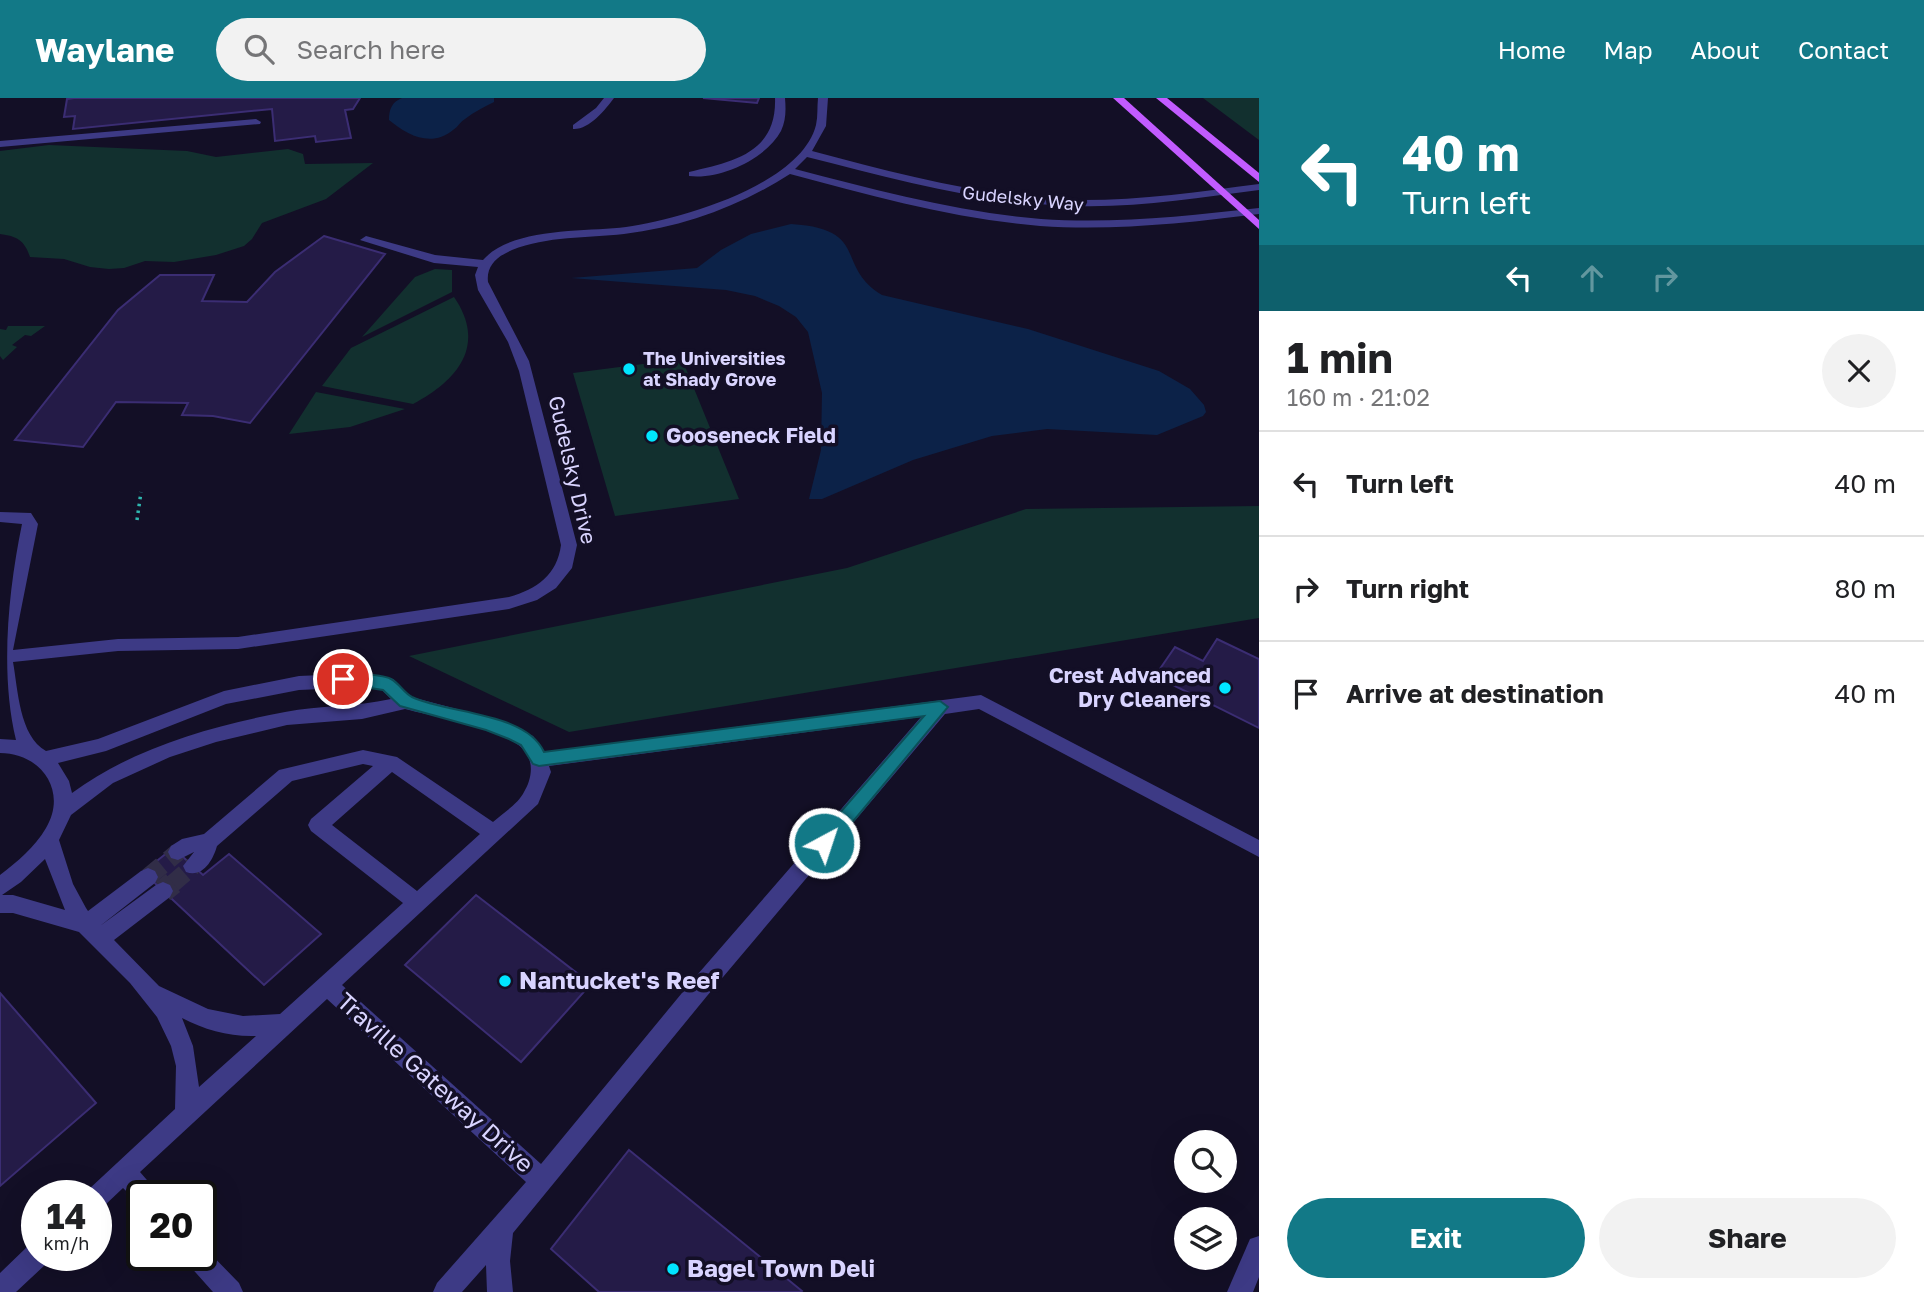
<!DOCTYPE html>
<meta charset="utf-8">
<style>
:root{--surface:#fff;--page:#f2f2f2;--text:#202124;--muted:#757577;--line:#e0e0e0;--accent:#127987}
body{margin:0;font-family:"Golos Text",sans-serif;background:var(--page);color:var(--text);height:100vh;display:flex;flex-direction:column;font-size:26px;white-space:nowrap}
*{box-sizing:border-box;margin:0}
p{font-size:23px;color:var(--muted)}
.icon{flex:none;width:38px;height:38px;fill:none;stroke:currentColor;stroke-width:2;stroke-linecap:round;stroke-linejoin:round}
.map{position:relative;flex:1;overflow:hidden}
.side{display:flex;flex-direction:column;background:var(--surface);width:665px}
.side>*{flex:none}
.hud{background:#127987;color:#fff;overflow:hidden}
.controls{position:absolute;left:1174px;top:1032px;display:grid;gap:14px}
.controls a{display:grid;place-items:center;width:63px;height:63px;border-radius:50%;background:var(--surface);box-shadow:0 7px 28px #0002;font-size:35px}
.speed{position:absolute;left:21px;top:1082px;display:flex;gap:14px;font-size:35px;font-weight:700;text-align:center}
.speed>*{display:grid;place-content:center;width:91px;height:91px;border-radius:50%;background:var(--surface);box-shadow:0 7px 28px #0002;line-height:1}
.speed small{font-size:18px;font-weight:400}
.speed .limit{border:4px solid #111;border-radius:10px;background:#fff;color:#111}
.pin{position:absolute;display:grid;place-items:center;width:60px;height:60px;color:#fff;margin:-30px;border:4px solid #fff;border-radius:50%;box-shadow:0 2px 7px #0007}
.me{position:absolute;width:77px;margin:-38px;rotate:40deg;stroke-linejoin:round;filter:drop-shadow(0 0 5px #0008)}
.turn{display:flex;align-items:center;gap:24px;height:147px;padding:0 28px;font-size:32px}
.turn .icon{width:91px;height:91px;stroke-width:2.5}
.turn b{display:block;font-size:49px;line-height:60px}
.lanes{display:flex;align-items:center;height:66px;padding:0 28px;background:#0003;justify-content:center;gap:35px;direction:ltr}
.lanes .off{opacity:.35}
.round{display:grid;place-items:center;flex:none;width:74px;height:74px;border-radius:37px;background:var(--page)}
.overview{display:flex;align-items:center;justify-content:space-between;height:119px;padding:0 28px}
h1{font-size:42px;font-weight:700;line-height:52px}
.primary-button{display:flex;gap:14px;margin-top:auto;padding:14px 28px}
.primary-button a{flex:1;height:80px;border-radius:42px;background:var(--accent);color:#fff;font-size:28px;font-weight:700;line-height:80px;text-align:center}
.primary-button a+a{background:var(--page);color:var(--text)}
ul{padding:0;list-style:none}
li{display:flex;align-items:center;gap:21px;height:105px;padding:0 28px;border-top:2px solid var(--line)}
li div{flex:1}
li b{display:block;font-size:26px}
li em{font-style:normal}
header{display:flex;align-items:center;gap:42px;box-sizing:border-box;height:98px;padding:0 35px;background:var(--accent);color:#fff}
header strong{font-size:33px}
nav{display:flex;gap:38px;margin-inline-start:auto;font-size:24px}
.search{width:490px;height:63px;background:var(--page);display:flex;align-items:center;gap:18px;box-sizing:border-box;padding:0 24px;border-radius:38px;color:var(--muted);font-size:26px}
main{display:flex;flex:1;min-height:0}
.map>svg:first-child{display:block}
.green{fill:#12302f}
.water{fill:#0c2248}
.building{fill:#241b47;stroke:#3b2d73;stroke-width:2}
.lines{fill:none;stroke-linecap:round;stroke-linejoin:round}
.minor-tunnel-far1{stroke:#312d47;stroke-width:18;stroke-dasharray:18 9;stroke-linecap:butt}
.minor-tunnel{stroke:#312d47;stroke-width:23;stroke-dasharray:23 11;stroke-linecap:butt}
.path{stroke:#2fb8b0;stroke-width:3.5;stroke-dasharray:2.5 4.5;stroke-linecap:butt}
.minor{fill:#3d3a85;fill-rule:evenodd}
.major{fill:#c25bff;fill-rule:evenodd}
.route{fill:#127987;stroke:#0c4f58;stroke-width:2}
.poi-dot{fill:#00e5ff;stroke:#130f26;stroke-width:2.5}
.labels{text-anchor:middle;stroke-width:7;stroke-linejoin:round;paint-order:stroke}
.far-street-label{font-size:18px;fill:#d9d4ff;stroke:#130f26}
.far-poi-label{font-size:18px;font-weight:bold;fill:#d9d4ff;stroke:#130f26;text-anchor:start}
.poi-label{font-size:21px;font-weight:bold;fill:#d9d4ff;stroke:#130f26;text-anchor:start}
.street-label{font-size:21px;fill:#d9d4ff;stroke:#130f26}
.near-poi-label{font-size:24px;font-weight:bold;fill:#d9d4ff;stroke:#130f26;text-anchor:start}
.near-street-label{font-size:24px;fill:#d9d4ff;stroke:#130f26}
</style>
<header>
<strong>Waylane</strong>
<div class="search"><svg class="icon" aria-label="search" viewBox="0 0 24 24"><circle cx="10" cy="10" r="6"/><path d="M15 15l6 6"/></svg>Search here</div>
<nav><a>Home</a><a>Map</a><a>About</a><a>Contact</a></nav>
</header>
<main>
<div class="map">
<svg width="1259" height="1194" viewBox="0 0 1259 1194">
<rect width="100%" height="100%" fill="#130f26"/>
<!-- green -->
<g class="green">
<path d="M1203 0H1259V42Z"/>
<path d="M49 47 187 53 216 59 288 51 303 56 305 66 373 65 326 101 262 125 252 141 244 148 216 157 174 164 145 163 124 170 109 171 90 169 64 161 30 159C25 143 17 138 0 136V53Z"/>
<path d="M435 171 452 172V194L362 239 415 179Z"/>
<path d="M454 199C487 247 458 282 413 306L322 288 351 250Z"/>
<path d="M8 228H45L31 238 25 237 12 247 17 249 3 262 0 258V231L6 232Z"/>
<path d="M682 261 739 401 615 418 573 275Z"/>
<path d="M316 294 405 311 350 329 289 336Z"/>
<path d="M1259 408V520L569 634 409 558 847 470 1026 411Z"/>
</g>
<!-- water -->
<g class="water">
<path d="M402 0H494V4C484 9 474 14 465 21 460 24 458 29 453 32 431 50 407 37 389 22 389 11 392 4 402 0Z"/>
<path d="M791 126C871 131 834 168 882 197L1028 231 1159 273 1190 291 1204 307 1206 314 1203 318 1157 337 1047 331 992 338 913 362 822 401H809L821 352 822 295 808 234 796 219 779 208 755 198 726 192 571 180 697 170 721 152 751 136Z"/>
</g>
<!-- building -->
<g class="building">
<path d="M360 0 353 11 345 12 351 40 316 44 315 38 275 43 272 11 73 31 75 18 64 19 67 1 74 0Z"/>
<path d="M703 0H759L757 5Z"/>
<path d="M324 138 385 156 250 325 213 318 182 317 188 305 116 304 83 349 15 342 118 212 160 177H214L202 203 247 204 275 174Z"/>
<path d="M1217 541 1259 561V630L1155 578 1175 549 1203 563Z"/>
<path d="M173 750 203 777 229 756 321 836 264 887 143 774Z"/>
<path d="M476 797 591 886 521 964 405 867Z"/>
<path d="M0 895 96 1005 0 1088Z"/>
<path d="M629 1052 802 1193 801 1194H599L551 1151Z"/>
</g>
<g class="lines">
<!-- minor-tunnel-far1 -->
<g class="minor-tunnel-far1">
<path d="M148 779 178 754"/>
<path d="M171 787 193 768"/>
</g>
<!-- minor-tunnel -->
<path class="minor-tunnel" d="M163 793 173 785"/>
<!-- path -->
<path class="path" d="M137 422 141 394"/>
<!-- minor -->
<g class="minor">
<path d="M604 0H614C605 12 589 32 573 31V27L596 10Z"/>
<path d="M775 0H785C786 12 786 22 781 33 766 61 720 82 689 78V74C733 64 777 55 775 0Z"/>
<path d="M818 0H828L826 28 812 53C898 76 985 99 1073 102 1135 103 1198 94 1259 86V92C1198 100 1136 110 1074 108 983 106 894 81 807 59L795 71C876 92 957 114 1041 121 1114 126 1187 118 1259 110V116C1187 125 1114 133 1040 128 955 121 872 98 790 76 740 108 683 129 624 136 587 140 547 138 512 152 498 158 486 167 488 184L529 263 577 447 572 470 556 490 537 502 509 511 238 551 118 553 13 564C18 591 19 638 46 653L98 641 224 593 299 578 366 575 393 581 411 599 495 621 533 638 545 654 981 597 1259 742V759L979 611 945 616 707 898 513 1135 510 1163 513 1194H487L486 1167 462 1194H433L437 1185 526 1084 327 901 140 1074 153 1089 157 1097H142V1108L123 1090 104 1108 96 1112V1097H85L88 1092 175 1011 176 968 171 948 157 919 130 885 79 834 13 815H0V777C17 764 35 749 46 730 68 693 41 655 0 655V641L16 642C0 576 8 494 22 426L0 424V414L31 415 38 426 13 552 118 541 238 539 509 499C537 491 557 477 561 447L519 273 508 244 478 192 475 177 478 169 434 165 360 142 366 138 435 157 483 162C512 129 585 134 626 129 679 122 801 87 816 27 818 18 817 9 818 0ZM366 589 382 592 391 601C355 609 320 607 285 614 211 628 133 650 72 695L69 683 58 665 106 653 226 606 299 592ZM405 611C435 619 501 630 522 650 535 662 532 681 524 694 518 706 503 715 493 724L397 659 363 652 279 672 204 736 182 741 171 748 168 754 171 760 178 762 194 754 183 768 186 774C203 780 213 762 217 748L292 683 363 666 373 668 311 721 308 727 311 733 403 805 280 916 243 918 208 911 159 888 114 842 170 799 173 793 170 787 163 784 156 787 100 828 155 785 158 779 155 773 148 770 141 773 88 813 86 810 73 786 59 742 71 717 113 685 170 659 216 644 287 627 362 621ZM921 619 691 884 541 1066 342 887 538 706 551 674 549 668ZM392 674 480 736 417 793 332 727ZM45 761 65 812 13 797H2L21 784ZM182 920C205 932 230 939 256 938L199 989 193 948Z"/>
<path d="M256 21 261 24 260 26 0 49V43Z"/>
<path d="M1259 1138V1179L1253 1194H1227L1250 1141Z"/>
<path d="M37 1145V1157H49L46 1166 16 1194H0V1175L28 1148Z"/>
<path d="M201 1146 239 1185 243 1194H213L188 1166 185 1157H201Z"/>
</g>
<!-- major -->
<g class="major">
<path d="M1113 0H1124L1259 122V131Z"/>
<path d="M1156 0H1167L1259 75V84Z"/>
</g>
</g>
<!-- route -->
<path class="route" d="M343 575C357 577 379 575 391 581 399 585 404 595 412 599 448 616 526 614 544 654L940 603 948 609 831 750 824 752 818 750 816 745 818 740 924 618 539 668 533 666 521 647 509 641 486 632 400 608 383 592 337 585 335 581 337 577Z"/>
<!-- markers -->
<g class="poi-dot">
<circle cx="629" cy="271" r="7"/>
<circle cx="652" cy="338" r="7"/>
<circle cx="1225" cy="590" r="7"/>
<circle cx="505" cy="883" r="7"/>
<circle cx="673" cy="1171" r="7"/>
</g>
<g class="labels">
<!-- far-street labels -->
<g class="far-street-label">
<text transform="translate(1023 101) rotate(6)" y="6">Gudelsky Way</text>
</g>
<!-- far-poi labels -->
<g class="far-poi-label">
<text x="643" y="267">The Universities<tspan x="643" dy="21">at Shady Grove</tspan></text>
</g>
<!-- poi labels -->
<g class="poi-label">
<text x="666" y="345">Gooseneck Field</text>
<text x="1211" y="585" text-anchor="end">Crest Advanced<tspan x="1211" dy="24">Dry Cleaners</tspan></text>
</g>
<!-- street labels -->
<g class="street-label">
<text transform="translate(572 372) rotate(77)" y="7">Gudelsky Drive</text>
</g>
<!-- near-poi labels -->
<g class="near-poi-label">
<text x="519" y="891">Nantucket's Reef</text>
<text x="687" y="1179">Bagel Town Deli</text>
</g>
<!-- near-street labels -->
<g class="near-street-label">
<text transform="translate(435 985) rotate(42)" y="8">Traville Gateway Drive</text>
</g>
</g>
</svg>
<div class="controls">
<a><svg class="icon" aria-label="search" viewBox="0 0 24 24"><circle cx="10" cy="10" r="6"/><path d="M15 15l6 6"/></svg></a>
<a><svg class="icon" aria-label="layers" viewBox="0 0 24 24"><path d="M12 4l9 5-9 5-9-5zM3 14l9 5 9-5"/></svg></a>
</div>
<div class="speed"><div>14<small>km/h</small></div><div class="limit">20</div></div>
<div class="pin" style="left:343px;top:581px;background:#d93025"><svg class="icon" aria-label="arrive" viewBox="0 0 24 24"><path d="M6 21V4h12l-3 4 3 4H6"/></svg></div>
<svg class="me" style="left:824px;top:745px" viewBox="-20 -20 40 40"><circle r="17" fill="#127987" stroke="#fff" stroke-width="3"/><path d="M0-11L8 9 0 5-8 9z" fill="#fff"/></svg>
</div>
<section class="side">
<div class="hud">
<div class="turn"><svg class="icon" aria-label="left" viewBox="0 0 24 24"><path d="M17 20v-9H6M10 6l-5 5 5 5"/></svg><div><b>40 m</b>Turn left</div></div>
<div class="lanes"><svg class="icon" aria-label="left" viewBox="0 0 24 24"><path d="M17 20v-9H6M10 6l-5 5 5 5"/></svg><svg class="icon off" aria-label="ahead" viewBox="0 0 24 24"><path d="M12 20V5M6 11l6-6 6 6"/></svg><svg class="icon off" aria-label="right" viewBox="0 0 24 24"><path d="M7 20v-9h11M14 6l5 5-5 5"/></svg></div>
</div>
<div class="overview"><div><h1>1 min</h1><p>160 m · 21:02</p></div><a class="round"><svg class="icon" aria-label="close" viewBox="0 0 24 24"><path d="M6 6l12 12M18 6L6 18"/></svg></a></div>
<ul>
<li><svg class="icon" aria-label="left" viewBox="0 0 24 24"><path d="M17 20v-9H6M10 6l-5 5 5 5"/></svg><div><b>Turn left</b></div><em>40 m</em></li>
<li><svg class="icon" aria-label="right" viewBox="0 0 24 24"><path d="M7 20v-9h11M14 6l5 5-5 5"/></svg><div><b>Turn right</b></div><em>80 m</em></li>
<li><svg class="icon" aria-label="arrive" viewBox="0 0 24 24"><path d="M6 21V4h12l-3 4 3 4H6"/></svg><div><b>Arrive at destination</b></div><em>40 m</em></li>
</ul>
<div class="primary-button"><a>Exit</a><a>Share</a></div>
</section>
</main>
